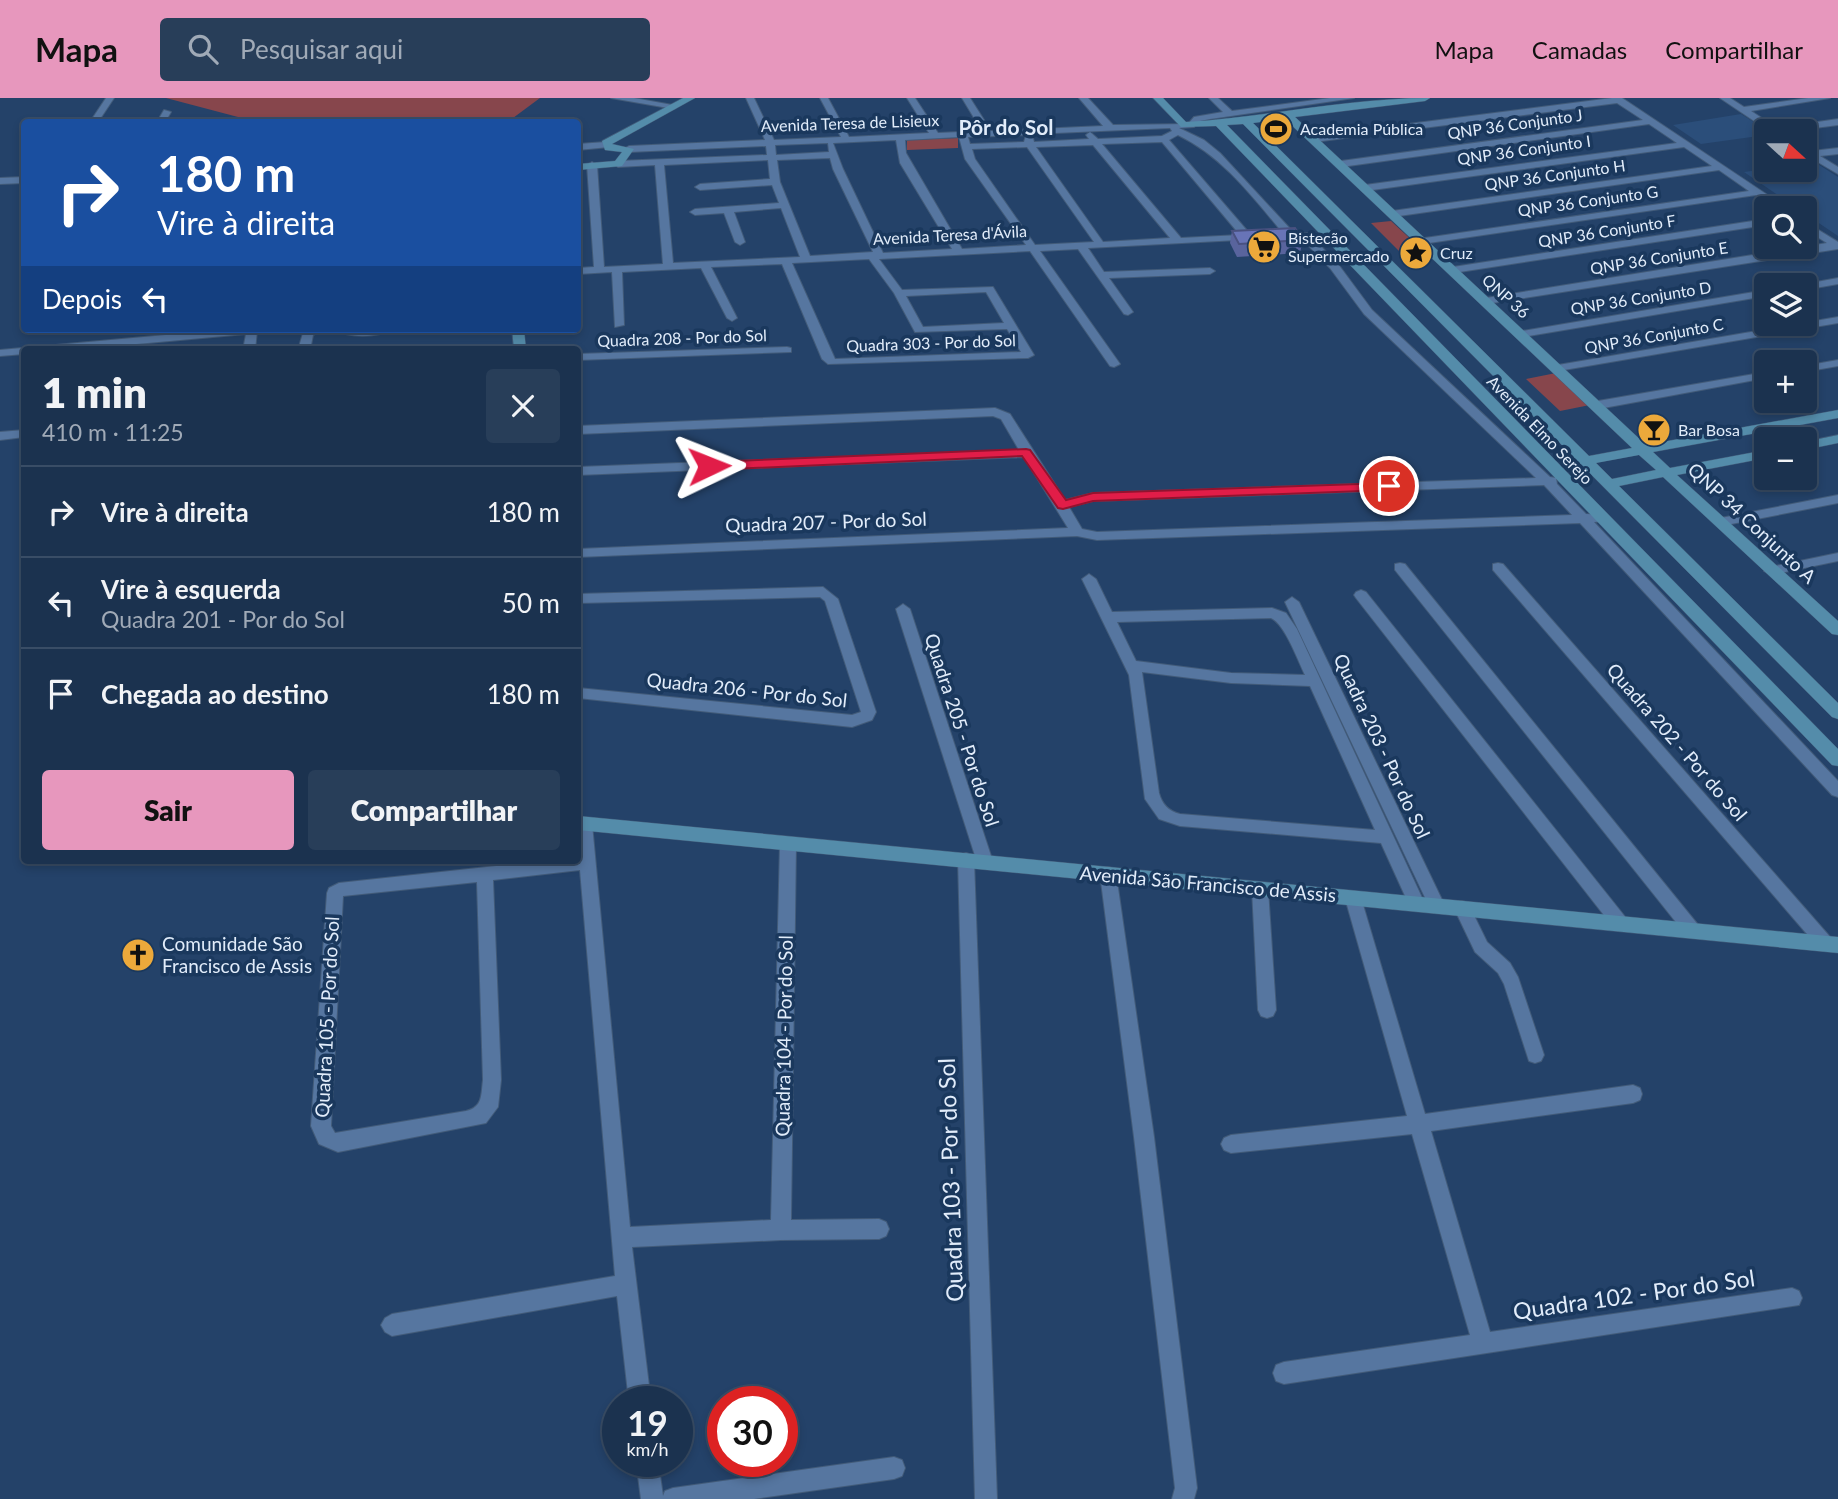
<!DOCTYPE html>
<html lang="pt">
<meta charset="utf-8">
<style>
:root{--surface:#1b324f;--page:#283e59;--text:#f1f3f6;--muted:#a0aab7;--line:#394d66;--accent:#e797bd}
body{margin:0;font-family:Lato,sans-serif;background:var(--page);color:var(--text);height:100vh;display:flex;flex-direction:column;font-size:26px;white-space:nowrap}
*{box-sizing:border-box;margin:0}
p{font-size:23px;color:var(--muted)}
.icon{flex:none;width:38px;height:38px;fill:none;stroke:currentColor;stroke-width:2;stroke-linecap:round;stroke-linejoin:round}
.map{position:relative;flex:1;overflow:hidden}
.side{position:absolute;left:21px;top:248px;width:560px;height:518px;display:flex;flex-direction:column;background:var(--surface);border-radius:7px;box-shadow:0 4px 10px #0003,0 0 0 2px var(--line)}
.side>*{flex:none}
.top-card{position:absolute;left:21px;top:21px;width:560px;height:214px;border-radius:7px;box-shadow:0 4px 10px #0003,0 0 0 2px var(--line);background:#1a4fa0;color:#fff;overflow:hidden}
.needle{width:46px;rotate:111deg}
.tools{position:absolute;left:1754px;top:21px;display:grid;gap:14px}
.tools a{display:grid;place-items:center;width:63px;height:63px;border-radius:7px;background:var(--surface);box-shadow:0 4px 10px #0003,0 0 0 2px var(--line);font-size:35px}
.speed{position:absolute;left:602px;top:1288px;display:flex;gap:14px;font-size:35px;font-weight:700;text-align:center}
.speed>*{display:grid;place-content:center;width:91px;height:91px;border-radius:50%;background:var(--surface);box-shadow:0 4px 10px #0003,0 0 0 2px var(--line);line-height:1}
.speed small{font-size:18px;font-weight:400}
.speed .limit{border:10px solid #d22;background:#fff;color:#111}
.pin{position:absolute;display:grid;place-items:center;width:60px;height:60px;color:#fff;margin:-30px;border:4px solid #fff;border-radius:50%;box-shadow:0 2px 7px #0007}
.me{position:absolute;width:77px;margin:-38px;rotate:88deg;stroke-linejoin:round;filter:drop-shadow(0 0 5px #0008)}
.turn{display:flex;align-items:center;gap:24px;height:147px;padding:0 21px;font-size:32px}
.turn .icon{width:91px;height:91px;stroke-width:2.5}
.turn b{display:block;font-size:49px;line-height:60px}
.then{display:flex;align-items:center;height:66px;padding:0 21px;background:#0003;gap:14px;font-size:26px}
.round{display:grid;place-items:center;flex:none;width:74px;height:74px;border-radius:7px;background:var(--page)}
.overview{display:flex;align-items:center;justify-content:space-between;height:119px;padding:0 21px}
h1{font-size:42px;font-weight:800;line-height:52px}
.cta{display:flex;gap:14px;margin-top:auto;padding:14px 21px}
.cta a{flex:1;height:80px;border-radius:7px;background:var(--accent);color:#111;font-size:28px;font-weight:800;line-height:80px;text-align:center}
.cta a+a{background:var(--page);color:var(--text)}
ul{padding:0;list-style:none}
li{display:flex;align-items:center;gap:21px;height:91px;padding:0 21px;border-top:2px solid var(--line)}
li div{flex:1}
li b{display:block;font-size:26px}
li em{font-style:normal}
header{display:flex;align-items:center;gap:42px;box-sizing:border-box;height:98px;padding:0 35px;background:var(--accent);color:#111}
header strong{font-size:33px}
nav{display:flex;gap:38px;margin-inline-start:auto;font-size:24px}
.search{width:490px;height:63px;background:var(--page);display:flex;align-items:center;gap:18px;box-sizing:border-box;padding:0 24px;border-radius:7px;color:var(--muted);font-size:26px}
.map>svg:first-child{display:block}
.built{fill:#2b4e7a}
.green{fill:#87464c}
.lines{fill:none;stroke-linecap:round;stroke-linejoin:round}
.street-casing{stroke:#425b79;stroke-width:2}
.secondary-casing{stroke:#425b79;stroke-width:1}
.street{fill:#5676a0;fill-rule:evenodd}
.secondary{fill:#548caa;fill-rule:evenodd}
.wall{fill:#59649d}
.building{fill:#6874b7;stroke:#495180;stroke-width:2}
.route{fill:#e11d48;stroke:#92132f;stroke-width:2}
.labels{text-anchor:middle;stroke-width:7;stroke-linejoin:round;paint-order:stroke}
.far-street-label{font-size:16px;fill:#e1ecfa;stroke:#1a385d}
.far-poi-label{font-size:16px;fill:#e1ecfa;stroke:#1a385d;text-anchor:start}
.street-label{font-size:19px;fill:#e1ecfa;stroke:#1a385d}
.poi-label{font-size:19px;fill:#e1ecfa;stroke:#1a385d;text-anchor:start}
.far-district-label{font-size:21px;font-weight:bold;fill:#e1ecfa;stroke:#1a385d}
.near-street-label{font-size:23px;fill:#e1ecfa;stroke:#1a385d}
</style>
<header>
<strong>Mapa</strong>
<div class="search"><svg class="icon" aria-label="search" viewBox="0 0 24 24"><circle cx="10" cy="10" r="6"/><path d="M15 15l6 6"/></svg>Pesquisar aqui</div>
<nav><a>Mapa</a><a>Camadas</a><a>Compartilhar</a></nav>
</header>
<div class="map">
<svg width="1838" height="1401" viewBox="0 0 1838 1401">
<rect width="100%" height="100%" fill="#244269"/>
<!-- built -->
<g class="built">
<path d="M1741 16 1768 33 1766 37 1701 46 1673 27Z"/>
<path d="M1813 63 1838 79V138L1804 115V110H1797L1744 74 1766 71 1804 72V64Z"/>
</g>
<!-- green -->
<g class="green">
<path d="M166 0H540L513 20 496 24H257Z"/>
<path d="M958 40V50L907 52V42Z"/>
<path d="M1391 123 1429 158 1408 162 1371 125Z"/>
<path d="M1556 275 1590 307 1560 313 1526 281Z"/>
</g>
<g class="lines">
<defs>
<g id="street">
<path d="M106 0H114L98 24H90Z"/>
<path d="M611 0H634L678 8 674 11Z"/>
<path d="M746 0H754L774 42 841 39 820 0H828L849 39 929 35 907 0H915L938 35 982 33 962 0H970L991 33 1103 28 1079 0H1088L1113 27 1188 26 1194 19 1223 14 1209 0H1218L1232 13 1330 0H1354L1210 21 1200 23 1194 29 1179 30 1204 42 1220 55 1295 136V140H1287C1255 102 1224 59 1178 37L1169 42 1250 136 1257 137V141L1088 150 1104 174 1210 170 1215 173 1210 176 1109 180 1133 214 1128 217 1124 216 1078 151 1040 153 1120 266 1114 269 1110 268 1030 153 879 161 902 192 993 189 1034 257 1028 260 828 266 822 261 782 166 711 169 737 220 732 223 727 220 701 170 622 174 624 227 615 229 612 174 578 176V170L594 169 587 67 592 64 597 67 604 169 663 166 655 67 618 69 613 66 618 63 767 57 766 48 629 54 624 51 629 48 765 42ZM1170 30 1172 33 1162 38 1098 41 1090 34 1086 37 1089 41 1034 44 1032 36ZM1026 37 1024 44 970 46 968 39ZM959 39 965 61 1026 147 962 151 906 55 905 42ZM896 42 900 65 952 151 883 155 843 71 833 45ZM1162 44 1240 137 1181 140 1102 46ZM828 45 829 54 776 57 775 47ZM1093 47 1170 140 1103 144 1036 49ZM1027 49 1094 144 1035 147 975 61 972 51ZM830 60 833 71 873 154 810 158 780 84 777 62ZM768 62 770 81 700 86 695 89 700 92 772 87 779 105 695 111 690 114 695 117 724 115 735 144 740 147 745 144 734 114 781 110 800 159 673 165 664 67ZM869 161 894 195 915 234 1007 231 1021 254 835 261 792 165ZM986 194 1004 225 923 229 906 198Z"/>
<path d="M1612 0H1622L1787 110H1776L1756 97 1422 146 1417 143 1418 141 1749 93 1719 72 1392 119 1387 116 1392 113 1712 68 1684 49 1365 93 1360 90 1365 87 1677 45 1649 26 1341 69 1336 66 1341 63 1643 22 1617 5 1314 44 1309 41 1314 38Z"/>
<path d="M1720 0H1730L1744 9 1808 0H1830L1751 13 1777 30 1838 21V27L1792 33H1769Z"/>
<path d="M164 12 171 14 165 24H157Z"/>
<path d="M606 44 611 47 609 49 578 52V46Z"/>
<path d="M1804 49 1812 53 1838 50V56L1820 58 1838 69V76L1804 56Z"/>
<path d="M24 79V85L0 86V80Z"/>
<path d="M1766 121V127L1453 175 1448 172 1453 169Z"/>
<path d="M1804 123 1838 144V151L1486 206 1481 203 1486 200 1827 145 1804 131Z"/>
<path d="M1300 135H1308L1338 166 1372 212 1550 379 1556 380 1557 386 1586 416 1606 417V423L1594 424 1838 683V699L1832 697 1580 425 1097 442 1077 438 578 459V451L1068 430 1024 359 578 377V369L1019 352 1001 321 993 318 578 336V328L995 310 1010 316 1065 402 1093 395 1536 380 1364 216 1330 170 1300 139ZM1544 387 1572 417 1097 434 1082 431 1069 409 1093 403Z"/>
<path d="M1838 180V186L1804 192V187H1800Z"/>
<path d="M1766 192V198L1522 239 1516 236 1522 233Z"/>
<path d="M1838 219V225L1558 273 1552 270 1558 267Z"/>
<path d="M232 231 257 233 255 252H243L246 236 71 252H24V256L0 258V252Z"/>
<path d="M309 231H325L313 237 310 252H298L303 235Z"/>
<path d="M333 231H392C380 240 346 240 333 231Z"/>
<path d="M787 249 791 250V254L578 262V256Z"/>
<path d="M1838 262V268L1804 274V268Z"/>
<path d="M1766 274V280L1598 311 1592 307 1598 303Z"/>
<path d="M24 332V339L0 342V334Z"/>
<path d="M1838 397V405L1721 428 1715 424 1721 420Z"/>
<path d="M1838 455V463L1771 477 1764 473 1771 469Z"/>
<path d="M1400 465 1405 466 1699 828 1702 833 1699 838 1693 840 1687 838 1395 472V466Z"/>
<path d="M1498 465 1503 466 1831 840 1834 845 1831 850 1825 852 1819 850 1493 472V466Z"/>
<path d="M1089 476 1096 481 1112 514 1272 510 1286 515 1297 531 1425 806 1423 811 1417 813 1411 811 1381 745 1180 728 1159 721 1145 701 1129 577 1082 481ZM1271 520C1285 526 1298 563 1305 577L1231 575 1136 563 1117 524ZM1142 574 1231 585 1310 588 1375 732 1180 716C1168 713 1162 706 1159 695Z"/>
<path d="M823 489 838 501 876 614 872 622 852 629 578 600V590L852 617 861 614 825 503 820 499 578 505V496Z"/>
<path d="M1361 492 1366 494 1626 820 1629 825 1626 830 1620 832 1614 830 1356 500 1354 497 1356 494Z"/>
<path d="M1292 499 1299 504 1445 808 1443 813 1437 815 1431 813 1429 808 1285 504Z"/>
<path d="M903 506 910 511 993 764 991 769H979L977 764 896 511Z"/>
<path d="M584 720 590 722 592 726 630 1129 771 1122 780 745 782 740H794L796 745 791 1122 879 1121 886 1124 889 1131 886 1138 879 1141 781 1142 632 1149 651 1304H629L617 1198 392 1238 385 1234 381 1227 385 1220 392 1216 615 1178 580 772 493 782 501 982 498 1009 486 1025 338 1054 319 1046 311 1028 327 795 329 790 339 785 543 763H578V723ZM477 784 483 982C481 997 483 1009 466 1013L335 1035 331 1028 343 798Z"/>
<path d="M966 755 972 757 974 762 997 1401H975L958 762 960 757Z"/>
<path d="M1108 769 1114 771 1116 776 1154 1039 1197 1390 1194 1401H1172L1175 1390 1134 1039 1100 776 1102 771Z"/>
<path d="M1260 784 1266 786 1268 791 1276 912 1273 918 1267 920 1261 918 1258 912 1252 791 1254 786Z"/>
<path d="M1353 793 1359 795 1361 800 1425 1016 1633 987 1640 990 1642 996 1640 1002 1633 1005 1431 1033 1490 1234 1792 1190 1799 1193 1802 1200 1799 1207 1284 1286 1276 1283 1273 1275 1276 1267 1284 1264 1470 1237 1412 1036 1231 1055 1224 1052 1221 1046 1224 1040 1231 1037 1407 1018 1345 800 1347 795Z"/>
<path d="M1462 803 1468 805 1487 844 1510 865 1518 879 1544 957 1541 963 1535 965 1529 963 1504 886 1498 875 1475 854 1454 810 1456 805Z"/>
<path d="M894 1359 902 1362 905 1370 902 1378 894 1381 754 1401H641L636 1363H658L663 1398 665 1393 673 1390Z"/>
</g>
<g id="secondary">
<path d="M683 0H695L612 46 634 51 622 68 578 72V66L615 63 622 54 605 52 602 43Z"/>
<path d="M1153 0H1163L1186 24C1267 19 1349 0 1430 0L1425 3 1295 19 1646 347 1838 312V320L1653 354 1670 370 1766 352V360L1677 377 1838 523V537L1832 536 1663 379 1619 388 1838 605V621L1832 619 1243 26 1227 27 1838 651V668L1832 667 1216 28 1181 29ZM1285 21 1632 350 1589 358 1253 25ZM1639 357 1656 372 1612 381 1596 365Z"/>
<path d="M512 231H524L526 252H514Z"/>
<path d="M1838 337V345L1804 352V344Z"/>
<path d="M578 718 1838 839V855L578 732Z"/>
</g>
</defs>
<!-- street casing -->
<use href="#street" class="street-casing"/>
<!-- secondary casing -->
<use href="#secondary" class="secondary-casing"/>
<!-- street -->
<use href="#street" class="street"/>
<!-- secondary -->
<use href="#secondary" class="secondary"/>
</g>
<!-- wall -->
<path class="wall" d="M1232 133 1303 142 1300 155 1237 159 1230 145Z"/>
<!-- building -->
<path class="building" d="M1295 130 1303 142 1239 146 1232 133Z"/>
<!-- route -->
<path class="route" d="M1026 351 1030 352 1066 402 1093 395 1389 385 1395 388 1389 392 1093 403 1063 411 1058 410 1022 358 709 372 703 368 709 364Z"/>
<!-- icons -->
<defs>
<symbol id="stadium-disc" viewBox="-11 -11 22 22"><circle r="9.5" fill="#eca93b" stroke="#1a385d"/><path d="M0-5a6.5 5 0 1 0 0 10a6.5 5 0 1 0 0-10ZM-3.5-1.8h7v3.6h-7Z" fill="#111"/></symbol>
<symbol id="supermarket-disc" viewBox="-11 -11 22 22"><circle r="9.5" fill="#eca93b" stroke="#1a385d"/><path d="M-6-5.5h2.5l.6 2H6L4.5 2H-2.5L-4.4-4H-6ZM-1.5 3.2a1.3 1.3 0 1 0 .1 0ZM3 3.2a1.3 1.3 0 1 0 .1 0Z" fill="#111"/></symbol>
<symbol id="sight-disc" viewBox="-11 -11 22 22"><circle r="9.5" fill="#eca93b" stroke="#1a385d"/><path d="M0-6L1.8-2.2L6-1.7L2.9 1.2L3.7 5.4L0 3.3L-3.7 5.4L-2.9 1.2L-6-1.7L-1.8-2.2Z" fill="#111"/></symbol>
<symbol id="bar-disc" viewBox="-11 -11 22 22"><circle r="9.5" fill="#eca93b" stroke="#1a385d"/><path d="M-6-5H6L.8 .8V4.5H3.5V6h-7V4.5H-.8V.8Z" fill="#111"/></symbol>
<symbol id="church-disc" viewBox="-11 -11 22 22"><circle r="9.5" fill="#eca93b" stroke="#1a385d"/><path d="M-1.2-6h2.4v3.5h3.3v2.4h-3.3V6h-2.4V-.1h-3.3v-2.4h3.3Z" fill="#111"/></symbol>
</defs>
<g fill-rule="evenodd">
<use href="#stadium-disc" x="1257" y="12" width="38" height="38"/>
<use href="#supermarket-disc" x="1245" y="130" width="38" height="38"/>
<use href="#sight-disc" x="1397" y="136" width="38" height="38"/>
<use href="#bar-disc" x="1635" y="313" width="38" height="38"/>
<use href="#church-disc" x="119" y="838" width="38" height="38"/>
</g>
<g class="labels">
<!-- far-street labels -->
<g class="far-street-label">
<text transform="translate(850 25) rotate(-2)" y="6">Avenida Teresa de Lisieux</text>
<text transform="translate(1515 26) rotate(-8)" y="6">QNP 36 Conjunto J</text>
<text transform="translate(1524 52) rotate(-8)" y="6">QNP 36 Conjunto I</text>
<text transform="translate(1555 77) rotate(-8)" y="6">QNP 36 Conjunto H</text>
<text transform="translate(1588 103) rotate(-8)" y="6">QNP 36 Conjunto G</text>
<text transform="translate(1607 133) rotate(-9)" y="6">QNP 36 Conjunto F</text>
<text transform="translate(950 137) rotate(-3)" y="6">Avenida Teresa d'Ávila</text>
<text transform="translate(1659 160) rotate(-9)" y="6">QNP 36 Conjunto E</text>
<text transform="translate(1506 198) rotate(42)" y="6">QNP 36</text>
<text transform="translate(1641 200) rotate(-9)" y="6">QNP 36 Conjunto D</text>
<text transform="translate(1654 238) rotate(-10)" y="6">QNP 36 Conjunto C</text>
<text transform="translate(682 240) rotate(-2)" y="6">Quadra 208 - Por do Sol</text>
<text transform="translate(931 245) rotate(-2)" y="6">Quadra 303 - Por do Sol</text>
<text transform="translate(1540 332) rotate(46)" y="6">Avenida Elmo Serejo</text>
</g>
<!-- far-poi labels -->
<g class="far-poi-label">
<text x="1300" y="37">Academia Pública</text>
<text x="1288" y="146">Bistecão<tspan x="1288" dy="18">Supermercado</tspan></text>
<text x="1440" y="161">Cruz</text>
<text x="1678" y="338">Bar Bosa</text>
</g>
<!-- street labels -->
<g class="street-label">
<text transform="translate(826 424) rotate(-2)" y="7">Quadra 207 - Por do Sol</text>
<text transform="translate(1752 425) rotate(43)" y="7">QNP 34 Conjunto A</text>
<text transform="translate(747 592) rotate(6)" y="7">Quadra 206 - Por do Sol</text>
<text transform="translate(962 632) rotate(72)" y="7">Quadra 205 - Por do Sol</text>
<text transform="translate(1677 644) rotate(49)" y="7">Quadra 202 - Por do Sol</text>
<text transform="translate(1382 648) rotate(65)" y="7">Quadra 203 - Por do Sol</text>
<text transform="translate(1208 786) rotate(5)" y="7">Avenida São Francisco de Assis</text>
<text transform="translate(327 919) rotate(-87)" y="7">Quadra 105 - Por do Sol</text>
<text transform="translate(784 938) rotate(-89)" y="7">Quadra 104 - Por do Sol</text>
</g>
<!-- poi labels -->
<g class="poi-label">
<text x="162" y="853">Comunidade São<tspan x="162" dy="22">Francisco de Assis</tspan></text>
</g>
<!-- far-district labels -->
<g class="far-district-label">
<text x="1006" y="37">Pôr do Sol</text>
</g>
<!-- near-street labels -->
<g class="near-street-label">
<text transform="translate(951 1082) rotate(-92)" y="8">Quadra 103 - Por do Sol</text>
<text transform="translate(1634 1197) rotate(-8)" y="8">Quadra 102 - Por do Sol</text>
</g>
</g>
</svg>
<div class="tools">
<a><svg class="needle" viewBox="-14 -14 28 28"><path d="M0-13l5 13h-10z" fill="#e53935"/><path d="M0 13l5-13h-10z" fill="#a0aab7"/></svg></a>
<a><svg class="icon" aria-label="search" viewBox="0 0 24 24"><circle cx="10" cy="10" r="6"/><path d="M15 15l6 6"/></svg></a>
<a><svg class="icon" aria-label="layers" viewBox="0 0 24 24"><path d="M12 4l9 5-9 5-9-5zM3 14l9 5 9-5"/></svg></a>
<a>+</a>
<a>−</a>
</div>
<div class="speed"><div>19<small>km/h</small></div><div class="limit">30</div></div>
<div class="pin" style="left:1389px;top:388px;background:#d93025"><svg class="icon" aria-label="arrive" viewBox="0 0 24 24"><path d="M6 21V4h12l-3 4 3 4H6"/></svg></div>
<svg class="me" style="left:709px;top:368px" viewBox="-20 -20 40 40"><path d="M0-17L14 15 0 8-14 15z" fill="#e11d48" stroke="#fff" stroke-width="4"/></svg>
<div class="top-card">
<div class="turn"><svg class="icon" aria-label="right" viewBox="0 0 24 24"><path d="M7 20v-9h11M14 6l5 5-5 5"/></svg><div><b>180 m</b>Vire à direita</div></div>
<div class="then">Depois<svg class="icon" aria-label="left" viewBox="0 0 24 24"><path d="M17 20v-9H6M10 6l-5 5 5 5"/></svg></div>
</div>
<section class="side">
<div class="overview"><div><h1>1 min</h1><p>410 m · 11:25</p></div><a class="round"><svg class="icon" aria-label="close" viewBox="0 0 24 24"><path d="M6 6l12 12M18 6L6 18"/></svg></a></div>
<ul>
<li><svg class="icon" aria-label="right" viewBox="0 0 24 24"><path d="M7 20v-9h11M14 6l5 5-5 5"/></svg><div><b>Vire à direita</b></div><em>180 m</em></li>
<li><svg class="icon" aria-label="left" viewBox="0 0 24 24"><path d="M17 20v-9H6M10 6l-5 5 5 5"/></svg><div><b>Vire à esquerda</b><p>Quadra 201 - Por do Sol</p></div><em>50 m</em></li>
<li><svg class="icon" aria-label="arrive" viewBox="0 0 24 24"><path d="M6 21V4h12l-3 4 3 4H6"/></svg><div><b>Chegada ao destino</b></div><em>180 m</em></li>
</ul>
<div class="cta"><a>Sair</a><a>Compartilhar</a></div>
</section>
</div>
